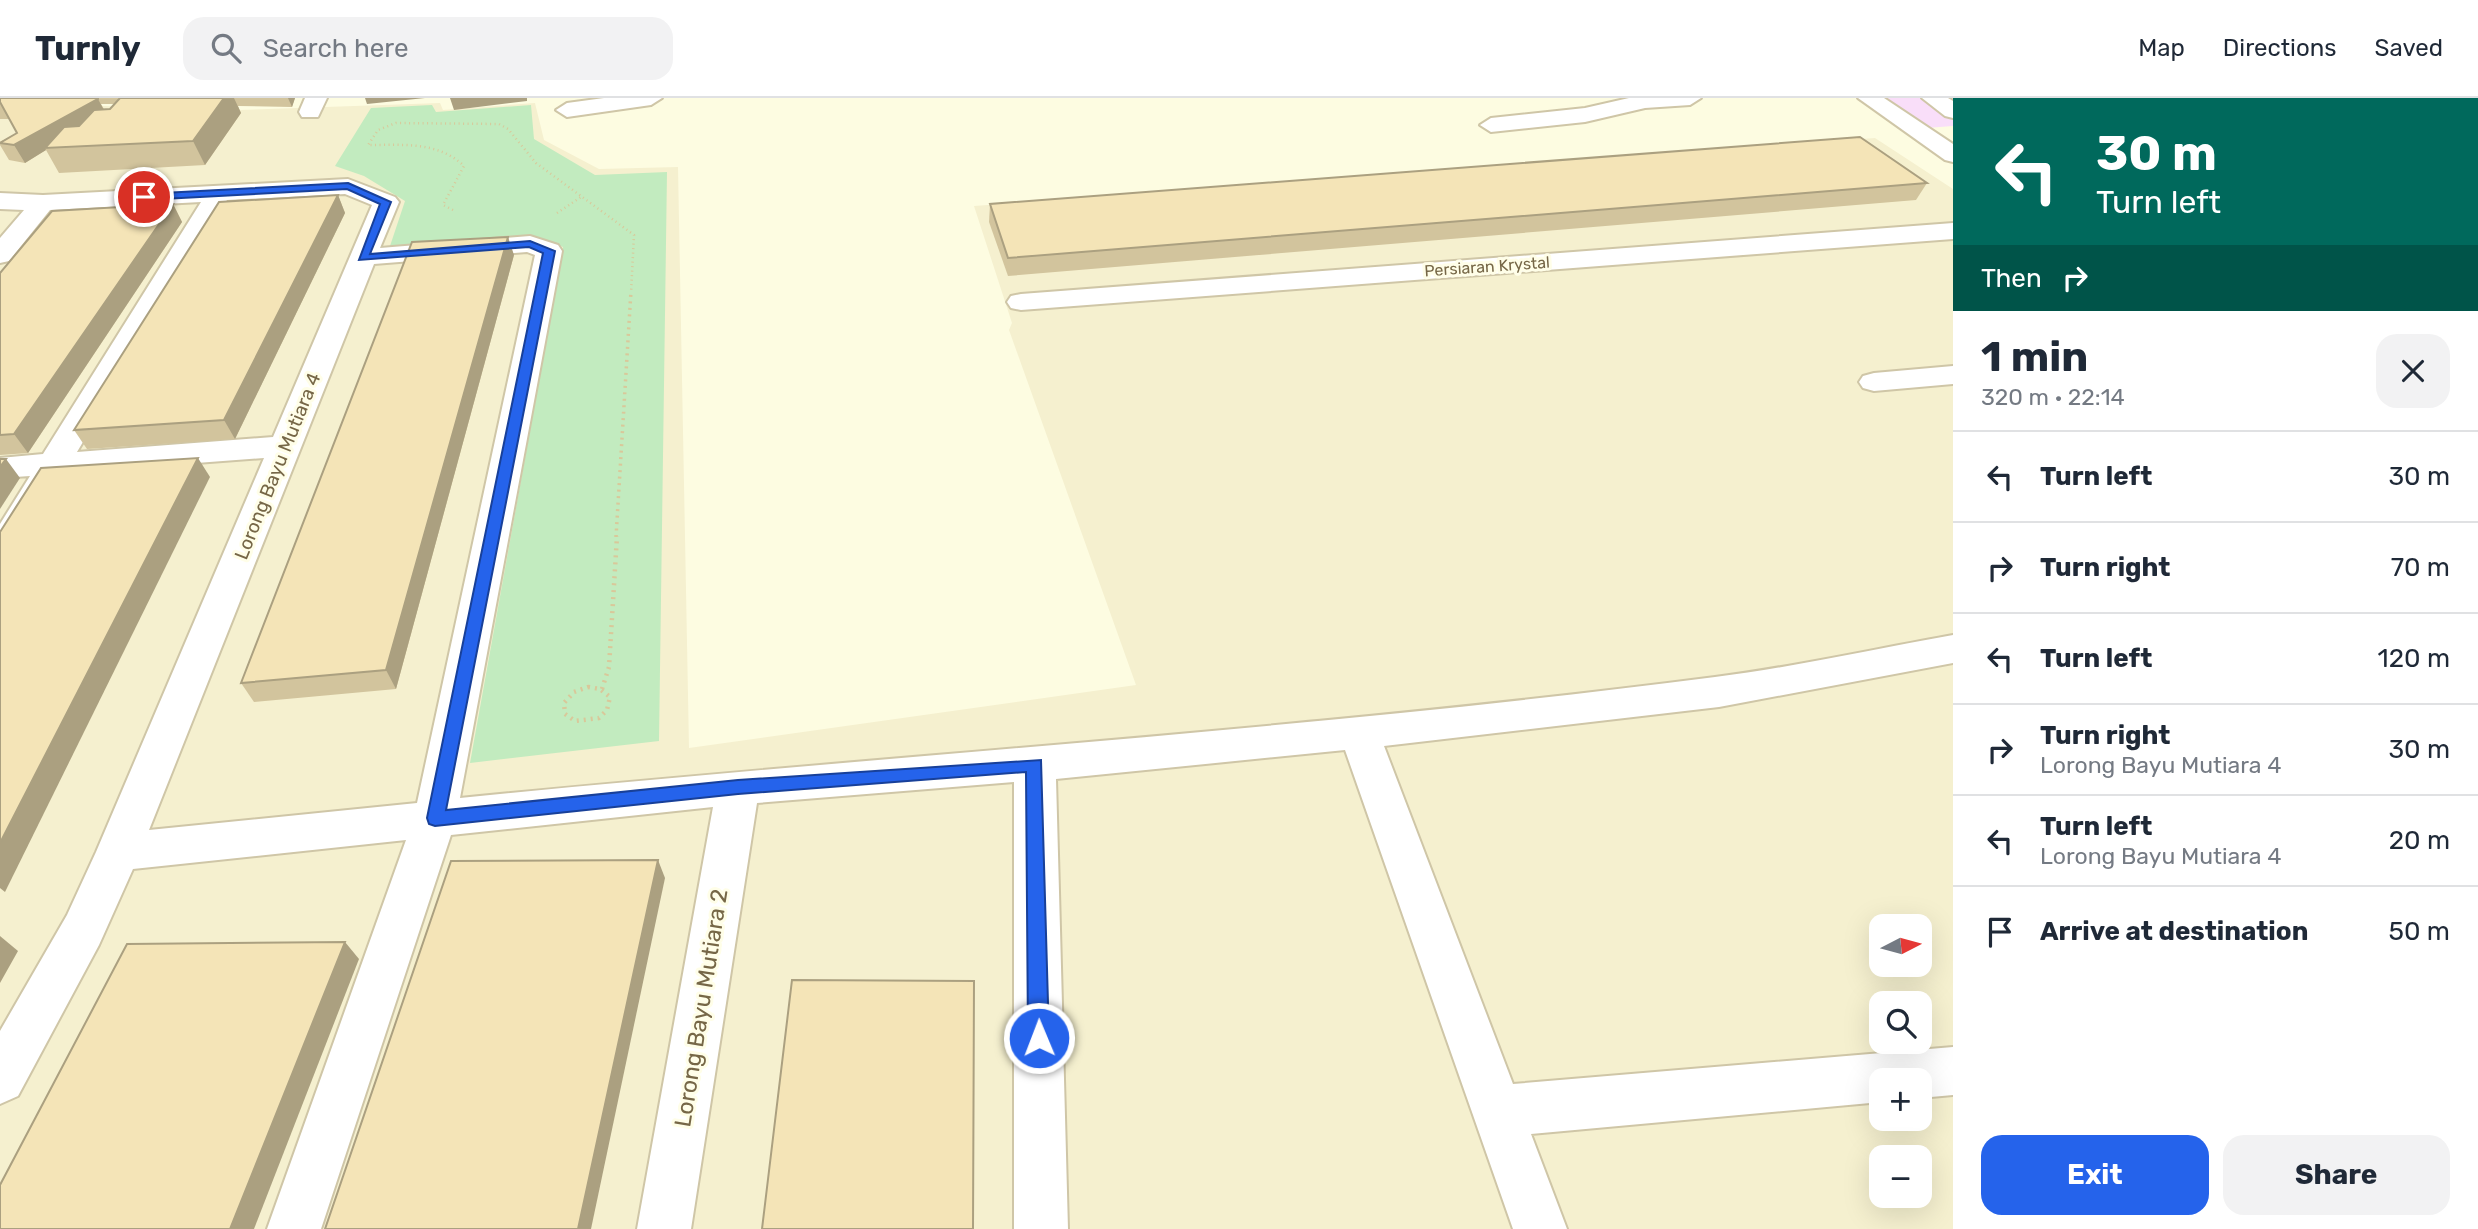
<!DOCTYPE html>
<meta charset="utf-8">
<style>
:root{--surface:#fff;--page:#f2f2f3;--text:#1f2937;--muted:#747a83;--line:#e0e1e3;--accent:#2563eb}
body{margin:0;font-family:Rubik,sans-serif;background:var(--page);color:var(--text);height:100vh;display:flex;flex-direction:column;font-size:26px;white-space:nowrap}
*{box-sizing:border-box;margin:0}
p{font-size:23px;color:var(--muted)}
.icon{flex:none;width:38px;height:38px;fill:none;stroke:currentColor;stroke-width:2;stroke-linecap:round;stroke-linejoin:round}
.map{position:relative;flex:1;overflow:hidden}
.drawer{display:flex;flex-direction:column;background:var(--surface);width:525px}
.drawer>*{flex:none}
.hud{background:#00695c;color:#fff;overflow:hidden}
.needle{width:46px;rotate:84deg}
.controls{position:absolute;left:1869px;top:816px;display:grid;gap:14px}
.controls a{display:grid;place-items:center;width:63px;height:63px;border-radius:14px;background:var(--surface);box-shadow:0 7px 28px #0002;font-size:35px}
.pin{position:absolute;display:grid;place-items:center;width:60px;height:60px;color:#fff;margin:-30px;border:4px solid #fff;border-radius:50%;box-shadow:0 2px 7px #0007}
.me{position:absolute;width:77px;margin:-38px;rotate:359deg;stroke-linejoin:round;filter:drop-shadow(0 0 5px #0008)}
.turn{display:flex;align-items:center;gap:24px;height:147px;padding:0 28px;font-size:32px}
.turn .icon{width:91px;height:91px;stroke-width:2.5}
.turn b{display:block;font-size:49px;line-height:60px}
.then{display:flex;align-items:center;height:66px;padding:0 28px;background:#0003;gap:14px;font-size:26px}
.round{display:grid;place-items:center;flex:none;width:74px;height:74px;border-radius:21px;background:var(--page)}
.summary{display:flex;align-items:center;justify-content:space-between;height:119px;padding:0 28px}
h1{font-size:42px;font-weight:700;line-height:52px}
.primary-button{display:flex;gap:14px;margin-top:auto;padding:14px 28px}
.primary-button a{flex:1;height:80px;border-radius:21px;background:var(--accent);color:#fff;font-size:28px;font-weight:700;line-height:80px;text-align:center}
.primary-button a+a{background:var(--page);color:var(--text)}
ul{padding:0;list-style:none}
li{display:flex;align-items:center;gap:21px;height:91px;padding:0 28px;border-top:2px solid var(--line)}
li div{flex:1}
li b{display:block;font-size:26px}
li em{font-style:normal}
header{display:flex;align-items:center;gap:42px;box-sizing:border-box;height:98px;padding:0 35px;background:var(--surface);border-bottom:2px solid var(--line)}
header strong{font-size:33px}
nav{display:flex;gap:38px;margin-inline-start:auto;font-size:24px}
.search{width:490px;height:63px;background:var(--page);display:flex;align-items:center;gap:18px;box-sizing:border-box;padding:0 24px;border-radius:21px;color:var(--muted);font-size:26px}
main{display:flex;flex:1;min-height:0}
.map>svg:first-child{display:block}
.residential{fill:#f5f0cf;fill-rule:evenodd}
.education{fill:#f9def9}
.green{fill:#c2ebbf}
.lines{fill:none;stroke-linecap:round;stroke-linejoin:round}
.minor-casing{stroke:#cfc6a7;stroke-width:4}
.path-far2{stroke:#d9c89a;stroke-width:2.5;stroke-dasharray:1 3.5;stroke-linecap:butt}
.path-far1{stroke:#d9c89a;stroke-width:3.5;stroke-dasharray:2 4.5;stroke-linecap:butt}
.path{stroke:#d9c89a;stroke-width:4.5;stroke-dasharray:2 5;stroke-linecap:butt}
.minor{fill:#fff;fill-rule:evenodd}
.wall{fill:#d2c49d;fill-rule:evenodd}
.shaded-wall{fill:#aba080}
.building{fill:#f4e4b7;stroke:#aba080;stroke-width:2}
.route{fill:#2563eb;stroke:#184099;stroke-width:2}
.labels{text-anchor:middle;stroke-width:6;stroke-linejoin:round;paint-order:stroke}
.far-street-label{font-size:16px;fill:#766747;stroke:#fffee8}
.street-label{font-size:19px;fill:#766747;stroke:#fffee8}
.near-street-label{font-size:23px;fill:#766747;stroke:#fffee8}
</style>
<header>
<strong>Turnly</strong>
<div class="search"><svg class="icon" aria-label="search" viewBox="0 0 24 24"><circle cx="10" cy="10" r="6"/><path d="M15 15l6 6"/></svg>Search here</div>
<nav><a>Map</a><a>Directions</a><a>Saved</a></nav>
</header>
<main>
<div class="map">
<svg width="1953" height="1131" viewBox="0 0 1953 1131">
<rect width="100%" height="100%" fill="#fdfce1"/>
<!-- residential -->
<path class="residential" d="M0 0 36 6 239 12 440 5 443 12 535 5 544 42 599 71 678 69 689 650 1136 587 1009 232 1012 225 974 108 1875 40 1953 91V1131H0ZM1881 828H1920V866H1881ZM1881 905H1920V943H1881ZM1881 982H1920V1020H1881ZM1881 1059H1920V1097H1881Z"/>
<!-- education -->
<path class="education" d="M1881 0H1953V28L1926 30Z"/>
<!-- green -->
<path class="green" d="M432 7 436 14 531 7 534 41 595 77 667 74 659 643 470 665 563 149 536 139 390 148 405 103 364 78 335 68 371 10Z"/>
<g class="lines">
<defs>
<g id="minor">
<path d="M305 0H327L318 19H302L299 14Z"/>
<path d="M604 0H662L651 7 567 19 556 12 567 5Z"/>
<path d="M1629 0H1701L1690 7 1645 10 1585 24 1491 34 1480 27 1491 20 1585 10Z"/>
<path d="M1858 0H1884L1953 46V64L1945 62Z"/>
<path d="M1922 0H1948L1953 3V20L1945 18Z"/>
<path d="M348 81 395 99 399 104 380 150 530 138 558 147 562 153 460 700C878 658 1298 633 1715 579 1795 569 1874 551 1953 537V565L1719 609 1384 648 1513 986 1953 949V997L1920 1000V982H1881V1004L1531 1036 1567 1131H1513L1345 652 1056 681 1068 1131H1014V684L757 705 691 1131H637L713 709 451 737 321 1131H267L406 742 133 771 99 847 18 998 0 1006V933L67 817 96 754 264 360 64 375 12 462 0 466V426L30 378 0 380V360L43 356 201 104 50 112 9 163 0 165V140L24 112 0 111V95L43 97ZM345 96 372 107 273 339 77 354 227 102ZM527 154 535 157 417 705 149 732 374 166Z"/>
<path d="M1953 125V141L1021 212 1011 210 1007 204 1011 198 1021 196Z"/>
<path d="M1953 268V286L1874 293 1863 290 1859 284 1863 278 1874 275Z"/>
</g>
</defs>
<!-- minor casing -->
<use href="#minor" class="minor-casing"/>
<!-- path-far2 -->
<g class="path-far2">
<path d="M453 112 443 107 464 68C438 43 402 47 368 47L378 32 396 25 499 26 508 31 536 65 634 137 631 195"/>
<path d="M557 115 581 99"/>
</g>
<!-- path-far1 -->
<path class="path-far1" d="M616 439 631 193"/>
<!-- path -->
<g class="path">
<path d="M588 589 600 591 610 599 607 612 599 620 575 623 565 616 564 605 574 594Z"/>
<path d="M602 591 609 569 617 438"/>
</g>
<!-- minor -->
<use href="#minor" class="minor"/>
</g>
<!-- wall -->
<g class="wall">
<path d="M0 0H295L292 9 238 8 241 15 205 67 59 75 46 52 25 65 9 62 0 47V44L17 35 10 21H0ZM101 6H114L110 11H104Z"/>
<path d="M1927 85 1916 102 1008 178 989 124 990 106Z"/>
<path d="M338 97 345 115 235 341 87 351 74 332Z"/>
<path d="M173 106 182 124 28 355 0 357V175Z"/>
<path d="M514 157 396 591 254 604 241 585Z"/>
</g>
<!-- shaded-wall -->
<g class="shaded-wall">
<path d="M224 0H234L241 15 205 67 193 43Z"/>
<path d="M288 0H295L292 9Z"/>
<path d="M365 0H425L367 6Z"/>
<path d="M450 0H527V3L454 12Z"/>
<path d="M98 1 107 18 45 50 46 52 25 65 14 47Z"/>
<path d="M338 97 345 115 235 341 224 322Z"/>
<path d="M173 106 182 124 28 355 14 336Z"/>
<path d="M508 139 514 157 396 591 386 572Z"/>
<path d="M198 360 210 379 5 794 0 790V745Z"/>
<path d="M6 361 20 380 0 411V369Z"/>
<path d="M658 762 665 780 591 1131H578Z"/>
<path d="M0 838 18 853 0 885Z"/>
<path d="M345 844 359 861 254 1131H230Z"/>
</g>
<!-- building -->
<g class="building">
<path d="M0 0H98V1L14 47 0 45 17 35 0 4Z"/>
<path d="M120 0H224L193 43 45 50 64 29 79 28 94 12 110 11Z"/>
<path d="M1860 39 1927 85 1008 160 990 106Z"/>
<path d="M338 97 224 322 74 332 219 104Z"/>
<path d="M173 106 14 336 0 337V175L52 113Z"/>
<path d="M508 139 386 572 241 585 412 144Z"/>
<path d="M198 360 0 745V434L41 370Z"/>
<path d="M0 361H6L0 369Z"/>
<path d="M658 762 578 1131H325L451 763Z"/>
<path d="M345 844 230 1131H0V1087L127 846Z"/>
<path d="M792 882 974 883 973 1131H762Z"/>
</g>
<!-- route -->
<path class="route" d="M348 85 391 104 370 156 530 143 555 153 446 712 738 682 1041 662 1049 940 1046 947 1039 949 1031 947 1028 940 1026 674 738 696 435 728 429 726 427 720 543 155 529 149 359 162 380 106 347 91 144 102 139 99 144 96Z"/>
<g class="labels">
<!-- far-street labels -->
<g class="far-street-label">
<text transform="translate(1487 168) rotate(-4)" y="6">Persiaran Krystal</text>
</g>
<!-- street labels -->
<g class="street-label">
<text transform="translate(277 368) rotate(-68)" y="7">Lorong Bayu Mutiara 4</text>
</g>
<!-- near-street labels -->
<g class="near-street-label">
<text transform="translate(701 910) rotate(-81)" y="8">Lorong Bayu Mutiara 2</text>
</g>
</g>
</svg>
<div class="controls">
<a><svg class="needle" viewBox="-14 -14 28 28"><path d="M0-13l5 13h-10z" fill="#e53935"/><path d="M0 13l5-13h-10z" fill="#747a83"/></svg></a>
<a><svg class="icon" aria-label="search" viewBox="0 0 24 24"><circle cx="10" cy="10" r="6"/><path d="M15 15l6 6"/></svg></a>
<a>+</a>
<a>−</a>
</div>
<div class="pin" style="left:144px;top:99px;background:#d93025"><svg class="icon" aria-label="arrive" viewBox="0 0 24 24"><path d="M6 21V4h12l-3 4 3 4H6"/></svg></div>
<svg class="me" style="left:1039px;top:940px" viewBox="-20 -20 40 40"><circle r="17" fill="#2563eb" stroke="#fff" stroke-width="3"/><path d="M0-11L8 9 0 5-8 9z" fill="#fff"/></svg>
</div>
<section class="drawer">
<div class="hud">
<div class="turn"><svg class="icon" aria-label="left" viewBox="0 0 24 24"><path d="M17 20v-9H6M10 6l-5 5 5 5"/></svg><div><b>30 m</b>Turn left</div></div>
<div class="then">Then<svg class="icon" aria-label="right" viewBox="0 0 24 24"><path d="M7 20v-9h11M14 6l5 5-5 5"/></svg></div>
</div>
<div class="summary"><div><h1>1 min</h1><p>320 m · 22:14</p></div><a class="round"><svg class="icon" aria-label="close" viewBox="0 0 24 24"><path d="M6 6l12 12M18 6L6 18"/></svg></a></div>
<ul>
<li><svg class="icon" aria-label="left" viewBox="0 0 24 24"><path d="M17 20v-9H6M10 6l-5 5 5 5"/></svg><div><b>Turn left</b></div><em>30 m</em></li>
<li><svg class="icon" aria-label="right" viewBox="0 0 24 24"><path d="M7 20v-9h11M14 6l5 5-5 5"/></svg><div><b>Turn right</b></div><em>70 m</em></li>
<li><svg class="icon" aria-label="left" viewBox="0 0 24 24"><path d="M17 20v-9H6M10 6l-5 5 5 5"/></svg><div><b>Turn left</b></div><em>120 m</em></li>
<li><svg class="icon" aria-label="right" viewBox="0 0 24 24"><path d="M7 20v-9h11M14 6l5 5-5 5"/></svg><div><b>Turn right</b><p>Lorong Bayu Mutiara 4</p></div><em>30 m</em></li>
<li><svg class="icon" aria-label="left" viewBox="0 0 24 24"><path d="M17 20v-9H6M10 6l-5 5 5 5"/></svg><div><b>Turn left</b><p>Lorong Bayu Mutiara 4</p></div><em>20 m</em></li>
<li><svg class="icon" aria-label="arrive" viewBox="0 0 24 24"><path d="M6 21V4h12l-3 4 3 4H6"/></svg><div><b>Arrive at destination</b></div><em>50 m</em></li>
</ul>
<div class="primary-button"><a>Exit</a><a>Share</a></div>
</section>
</main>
